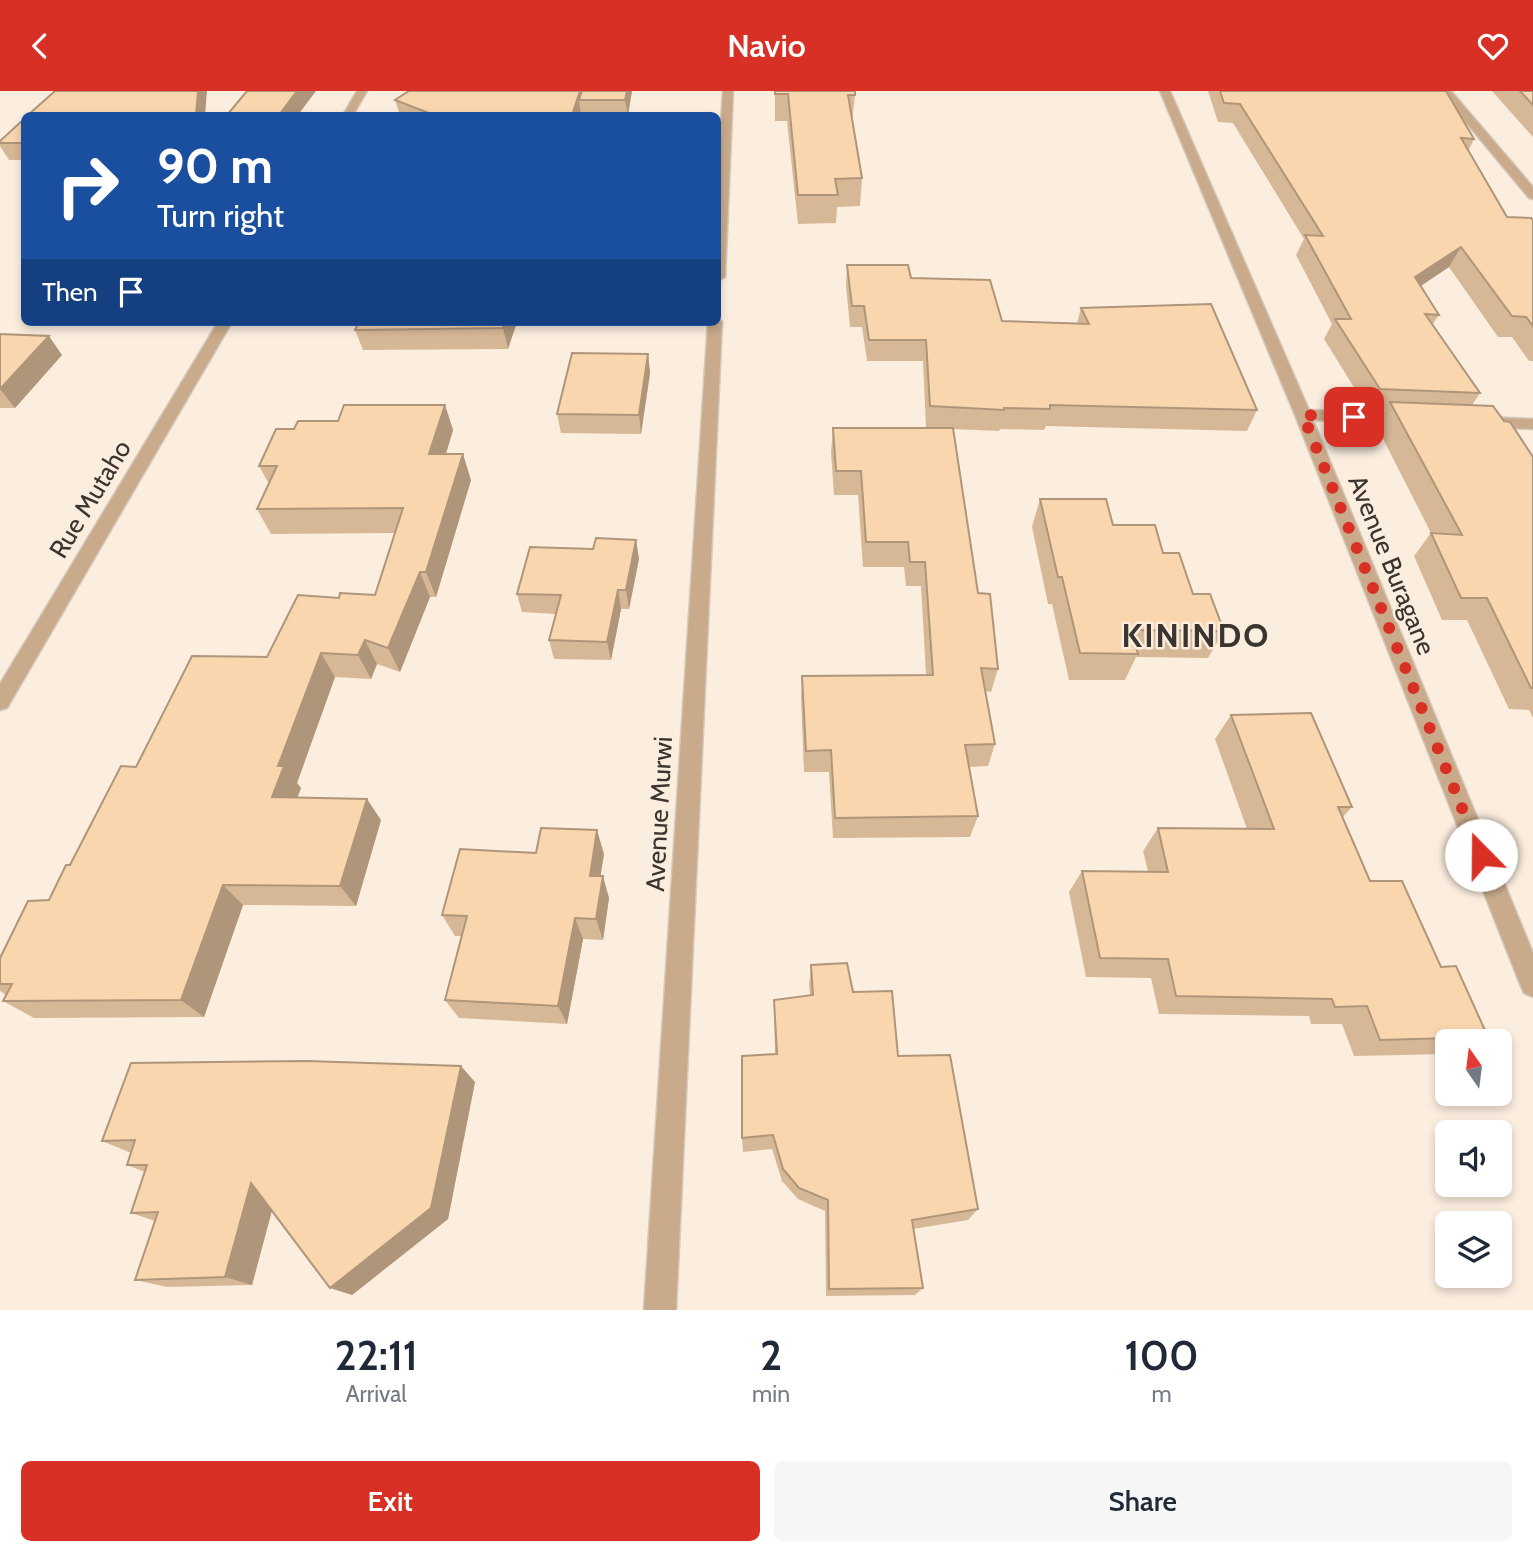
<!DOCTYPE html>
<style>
:root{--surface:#fff;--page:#f6f6f7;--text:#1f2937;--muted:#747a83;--accent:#d93025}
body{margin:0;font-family:Cabin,sans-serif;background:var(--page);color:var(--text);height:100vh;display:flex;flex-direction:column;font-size:26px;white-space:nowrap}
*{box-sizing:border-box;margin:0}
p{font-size:23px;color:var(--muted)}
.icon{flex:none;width:38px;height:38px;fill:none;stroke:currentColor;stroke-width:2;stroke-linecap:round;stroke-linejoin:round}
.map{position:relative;height:1219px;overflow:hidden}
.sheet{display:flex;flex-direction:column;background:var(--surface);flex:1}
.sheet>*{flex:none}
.guide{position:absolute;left:21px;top:21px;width:700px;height:214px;border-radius:10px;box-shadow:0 4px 10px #0003;background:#1a4fa0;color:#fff;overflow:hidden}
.needle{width:46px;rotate:346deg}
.fabs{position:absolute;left:1435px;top:938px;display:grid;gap:14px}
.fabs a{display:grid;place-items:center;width:77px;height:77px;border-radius:10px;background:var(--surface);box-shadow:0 4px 10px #0003;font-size:35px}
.pin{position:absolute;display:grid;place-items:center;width:60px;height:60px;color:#fff;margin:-30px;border-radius:14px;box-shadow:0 4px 10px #0006}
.me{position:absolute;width:77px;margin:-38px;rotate:338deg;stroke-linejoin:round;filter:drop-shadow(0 0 5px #0008)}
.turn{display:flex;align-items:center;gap:24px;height:147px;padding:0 21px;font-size:32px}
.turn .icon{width:91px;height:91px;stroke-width:2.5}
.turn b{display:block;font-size:49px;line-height:60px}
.then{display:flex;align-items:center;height:66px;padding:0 21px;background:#0003;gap:14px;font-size:26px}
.eta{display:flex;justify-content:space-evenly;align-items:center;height:119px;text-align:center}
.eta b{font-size:42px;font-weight:600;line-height:49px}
.primary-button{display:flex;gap:14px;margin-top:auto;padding:14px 21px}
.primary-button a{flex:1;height:80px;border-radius:10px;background:var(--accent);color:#fff;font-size:28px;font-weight:600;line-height:80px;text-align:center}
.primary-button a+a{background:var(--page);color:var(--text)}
header{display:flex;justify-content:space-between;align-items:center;height:91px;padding:0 21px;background:var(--accent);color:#fff;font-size:32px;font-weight:600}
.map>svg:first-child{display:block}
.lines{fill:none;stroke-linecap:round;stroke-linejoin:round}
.street-casing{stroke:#d5c9bc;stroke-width:3}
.street{fill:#c9ab8b;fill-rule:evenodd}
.wall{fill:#d7b896}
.shaded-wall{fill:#af967a}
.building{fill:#fad6af;stroke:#af967a;stroke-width:2}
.route{stroke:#d93025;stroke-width:12;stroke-dasharray:0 21.6}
.labels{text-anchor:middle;stroke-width:5;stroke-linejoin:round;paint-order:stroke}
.street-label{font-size:26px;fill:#3a352f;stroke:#fceedf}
.district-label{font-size:33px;font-weight:bold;letter-spacing:2px;fill:#3a352f;stroke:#fceedf}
</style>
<header><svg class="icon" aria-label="back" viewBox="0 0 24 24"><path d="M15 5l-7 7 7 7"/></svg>Navio<svg class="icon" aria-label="heart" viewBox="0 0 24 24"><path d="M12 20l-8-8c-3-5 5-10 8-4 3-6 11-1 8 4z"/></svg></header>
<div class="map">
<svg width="1533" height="1219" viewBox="0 0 1533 1219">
<rect width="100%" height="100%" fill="#fceedf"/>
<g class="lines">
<defs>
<g id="street">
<path d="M357 0H367L353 24H343Z"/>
<path d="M723 0H733L725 186 718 190V81Z"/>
<path d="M1160 0H1170L1309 319 1409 323 1417 328 1409 333 1313 329 1533 862V906L1524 902 1520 893 1295 324Z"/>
<path d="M1440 0H1451L1533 96V108L1529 107Z"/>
<path d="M718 227 722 231 676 1219H644L708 231H718Z"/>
<path d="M218 231H232L7 617 0 619V593Z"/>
<path d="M1483 326 1533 328V338L1477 335 1475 331Z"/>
</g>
</defs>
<!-- street casing -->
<use href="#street" class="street-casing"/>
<!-- street -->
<use href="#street" class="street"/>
</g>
<!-- wall -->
<g class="wall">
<path d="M409 0H581V3L632 0 628 24H582L581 22V24H400L395 9Z"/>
<path d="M775 0 855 4 852 31 862 87 860 115 837 116 836 132 798 133 787 30H775Z"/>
<path d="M1208 0H1446L1474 48 1468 60 1507 126 1533 129V270H1529L1512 246H1498L1449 176 1420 195 1439 224 1432 234 1480 302 1472 314 1504 330 1533 366V627L1529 619 1509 618 1467 529H1442L1414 465 1431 442 1376 334 1385 319H1368L1324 248 1332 233 1296 164 1304 148 1233 32 1218 31Z"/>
<path d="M1492 0H1533V46Z"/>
<path d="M24 28V69H9L0 55V50Z"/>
<path d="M847 174 911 187 1002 230 1077 232 1081 217 1257 319 1247 340 1046 335 1044 339 1000 338 999 340 953 338 978 502 998 578 991 601 985 600 995 653 988 675 969 676 978 725 970 746 833 747 829 681H804L801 608 802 585 926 584 921 495H906L904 476H863L858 404H834L831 361 833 337 926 336 923 270H867L862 236H850L846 195Z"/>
<path d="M359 231H517L508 258 363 259 355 239Z"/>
<path d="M0 243 62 264 15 317H0Z"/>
<path d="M648 263 650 282 641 343 561 342 557 323Z"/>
<path d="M445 314 453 339 446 363 471 389 436 506H430L400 581 377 573 371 588 335 586 297 692 301 697 297 707 381 729 356 815 243 814 204 926 34 927 3 910 6 904 0 900V867L49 809 70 774 136 676 339 507 375 504 395 442 271 443 257 418 269 393 259 375 294 338 338 330Z"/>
<path d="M1040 408 1113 434 1163 462 1193 503 1224 540 1208 567 1136 566 1125 589H1069L1052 513H1048L1032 436Z"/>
<path d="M636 449 639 468 629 518H621L611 569 554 568 549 549 556 523 522 521 517 503 593 458Z"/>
<path d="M1231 624 1352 716 1343 726 1370 790 1441 876 1488 946 1481 950H1447V963L1354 965 1342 933H1311L1309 925 1159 923 1151 887 1086 886 1069 801 1082 780H1148L1143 760 1158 737 1247 738 1215 648Z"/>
<path d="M536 762 604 763 600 785 609 807 603 849 583 848 567 933 459 927 445 909 461 845H455L442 824Z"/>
<path d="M811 874 853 901 898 965 978 1118 968 1129 913 1138 923 1197 915 1204 826 1205 825 1120 798 1108 782 1090 772 1058 743 1061 742 1047 775 963 774 909 810 904 809 894Z"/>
<path d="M475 991 448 1128 352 1204 272 1120 252 1194 167 1196 135 1189 155 1130 131 1122 145 1081 127 1074 131 1062 102 1050Z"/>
</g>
<!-- shaded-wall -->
<g class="shaded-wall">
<path d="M198 0H207L205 24H196Z"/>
<path d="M297 0H316L298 24H279Z"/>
<path d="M580 0 582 9H579L581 24H572Z"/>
<path d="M627 0H632L628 24 625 9Z"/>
<path d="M1461 156 1449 176 1403 207 1415 186Z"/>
<path d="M505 231H517L508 258 503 237Z"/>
<path d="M49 245 62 264 15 317 0 298Z"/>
<path d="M648 263 650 282 641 343 639 324Z"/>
<path d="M445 314 453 339 438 389 429 363Z"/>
<path d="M463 363 471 389 436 506 426 481Z"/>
<path d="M636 449 639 468 629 518 626 499Z"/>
<path d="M420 481 430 506 400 581 388 557Z"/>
<path d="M618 499 621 518 611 569 607 551Z"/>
<path d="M365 549 377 573 371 588 358 564Z"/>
<path d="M321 562 335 586 297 692 301 697 289 728 272 706 278 675Z"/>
<path d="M367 708 381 729 356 815 340 795Z"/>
<path d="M597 739 604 763 597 807 590 785Z"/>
<path d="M603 785 609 807 603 849 596 828Z"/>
<path d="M223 794 243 814 204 926 181 909Z"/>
<path d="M575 827 583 848 567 933 558 915Z"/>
<path d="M461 975 475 991 448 1128 352 1204 330 1197Z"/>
<path d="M251 1092 276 1104 252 1194 225 1186Z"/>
</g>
<!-- building -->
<g class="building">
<path d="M55 0H198L196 24H28Z"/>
<path d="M247 0H297L279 24H227Z"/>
<path d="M409 0H580L572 24H428L429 22 395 9Z"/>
<path d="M582 0H627L625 9H579Z"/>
<path d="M775 0H855V4H848L862 87 835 88 838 104H798L788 3H775Z"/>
<path d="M1220 0H1446L1474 48 1461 47 1507 126 1531 127 1533 129V235L1526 226 1512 225 1461 156 1415 186 1439 224 1425 223 1480 302 1380 298 1335 228H1351L1305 144 1323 145 1240 13 1224 12Z"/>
<path d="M1520 0H1533V14Z"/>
<path d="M24 28V52H0V50Z"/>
<path d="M847 174H908L911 187 990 189 1002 230 1089 233 1081 217 1211 213 1257 319 1050 314V318L1004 317V319L930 315 926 249H869L864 215H852Z"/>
<path d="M359 231H505L503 237 355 239Z"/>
<path d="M0 243 49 245 0 298Z"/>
<path d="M572 262 648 263 639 324 557 323Z"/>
<path d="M1390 311 1493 315 1504 330 1510 331 1533 366V597H1531L1487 507H1461L1431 442 1462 444Z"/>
<path d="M344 314H445L429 363H463L426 481H420L388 557 365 549 358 564 321 562 278 675H284L272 706 367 708 340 795 223 794 181 909 3 910 12 893H0V867L28 810 49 809 66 774H70L121 675 136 676 192 565 267 566 298 504 339 507 340 502 375 504 403 417 257 418 277 375H259L276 338H294L298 330H338Z"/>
<path d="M833 337H953L978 502 990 503 998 578 981 577 995 653 965 654 978 725 835 727 831 659 806 660 802 585 933 584 925 471H910L908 451H866L861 380H836Z"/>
<path d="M1040 408H1106L1113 434H1155L1163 462H1179L1193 503H1210L1224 540 1131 539 1138 563 1080 562 1062 486H1058Z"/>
<path d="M596 447 636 449 626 499H618L607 551 549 549 561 504 517 503 530 456 593 458Z"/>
<path d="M1311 622 1352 716H1338L1370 790H1402L1441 876 1456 875 1488 946 1380 949 1367 915 1335 916 1332 908 1176 905 1168 868 1100 867 1082 780 1168 781 1158 737 1274 738 1231 624Z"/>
<path d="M541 737 597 739 590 785H603L596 828 575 827 558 915 445 909 467 825 442 824 460 758 536 762Z"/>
<path d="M847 872 853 901 892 900 898 965 950 964 978 1118 912 1129 923 1197 829 1198 828 1109 799 1097 783 1078 773 1044 742 1047V965L777 963 774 909 813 904 811 874Z"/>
<path d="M307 970 461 975 431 1117 330 1197 251 1092 225 1186 135 1189 158 1121 131 1122 147 1074H127L135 1049 102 1050 131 972Z"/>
</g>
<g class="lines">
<!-- route -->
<path class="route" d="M1354 326 1303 324 1481 764"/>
</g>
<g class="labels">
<!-- street labels -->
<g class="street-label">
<text transform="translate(90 408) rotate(-59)" y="9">Rue Mutaho</text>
<text transform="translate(1392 474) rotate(68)" y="9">Avenue Buragane</text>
<text transform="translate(659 723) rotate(-87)" y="9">Avenue Murwi</text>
</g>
<!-- district labels -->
<g class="district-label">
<text x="1196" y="556">KININDO</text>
</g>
</g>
</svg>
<div class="fabs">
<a><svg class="needle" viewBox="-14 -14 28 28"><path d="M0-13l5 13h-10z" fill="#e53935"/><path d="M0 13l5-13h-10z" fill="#747a83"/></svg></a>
<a><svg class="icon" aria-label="sound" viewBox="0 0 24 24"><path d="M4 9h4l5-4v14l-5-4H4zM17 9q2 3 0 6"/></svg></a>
<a><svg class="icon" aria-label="layers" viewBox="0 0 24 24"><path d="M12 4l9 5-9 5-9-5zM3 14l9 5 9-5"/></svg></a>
</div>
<div class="pin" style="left:1354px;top:326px;background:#d93025"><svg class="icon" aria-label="arrive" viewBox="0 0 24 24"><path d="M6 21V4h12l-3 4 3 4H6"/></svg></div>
<svg class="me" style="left:1481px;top:764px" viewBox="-20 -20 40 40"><circle r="19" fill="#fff"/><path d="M0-13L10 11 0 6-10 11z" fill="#d93025"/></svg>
<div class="guide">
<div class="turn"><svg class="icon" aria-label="right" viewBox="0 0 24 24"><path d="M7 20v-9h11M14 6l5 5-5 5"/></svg><div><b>90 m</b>Turn right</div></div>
<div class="then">Then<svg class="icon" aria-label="arrive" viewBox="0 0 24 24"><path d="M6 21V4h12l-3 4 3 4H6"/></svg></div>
</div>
</div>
<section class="sheet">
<div class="eta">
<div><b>22:11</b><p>Arrival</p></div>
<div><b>2</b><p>min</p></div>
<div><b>100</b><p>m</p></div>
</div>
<div class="primary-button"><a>Exit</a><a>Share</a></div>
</section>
